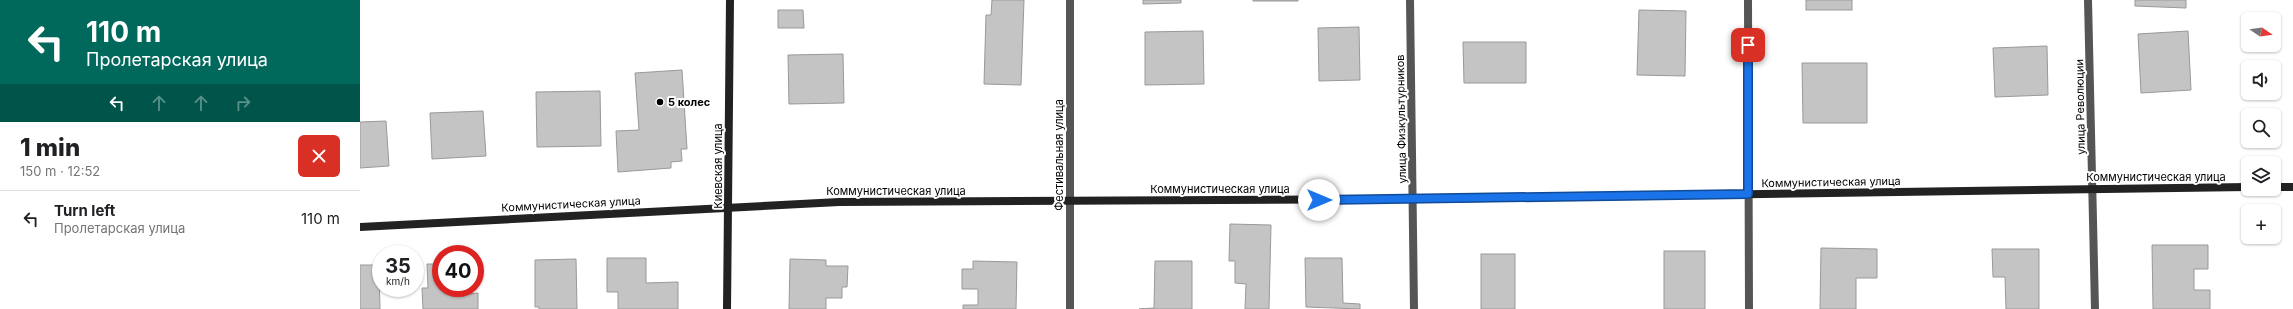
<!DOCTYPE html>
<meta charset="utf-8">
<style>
:root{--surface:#fff;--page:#f2f2f2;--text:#202124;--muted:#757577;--line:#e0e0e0}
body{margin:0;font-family:Inter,sans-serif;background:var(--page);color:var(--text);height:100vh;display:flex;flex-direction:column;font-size:15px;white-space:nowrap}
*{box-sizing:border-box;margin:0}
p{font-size:13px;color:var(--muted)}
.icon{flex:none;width:22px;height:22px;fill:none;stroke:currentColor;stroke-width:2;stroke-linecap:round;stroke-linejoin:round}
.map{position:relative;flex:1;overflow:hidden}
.details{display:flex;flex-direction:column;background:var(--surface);width:360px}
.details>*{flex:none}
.guide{background:#00695c;color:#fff;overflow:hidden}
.needle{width:26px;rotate:103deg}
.tools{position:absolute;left:1881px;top:12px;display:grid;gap:8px}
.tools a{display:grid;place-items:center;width:40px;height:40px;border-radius:6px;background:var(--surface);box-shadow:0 1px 3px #0004;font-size:20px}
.speed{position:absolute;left:12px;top:245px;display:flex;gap:8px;font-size:20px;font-weight:700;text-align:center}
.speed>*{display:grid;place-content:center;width:52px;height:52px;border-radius:50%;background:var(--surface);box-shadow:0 1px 3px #0004;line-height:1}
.speed small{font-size:10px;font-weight:400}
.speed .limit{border:6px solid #d22;background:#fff;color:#111}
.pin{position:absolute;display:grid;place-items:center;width:34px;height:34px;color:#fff;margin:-17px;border-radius:8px;box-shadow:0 2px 6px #0006}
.me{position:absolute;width:44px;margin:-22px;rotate:90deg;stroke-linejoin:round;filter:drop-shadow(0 0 3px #0008)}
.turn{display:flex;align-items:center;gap:14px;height:84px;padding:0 20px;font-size:18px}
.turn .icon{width:52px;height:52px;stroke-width:2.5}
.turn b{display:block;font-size:28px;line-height:34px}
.lanes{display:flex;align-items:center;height:38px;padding:0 20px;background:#0003;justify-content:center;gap:20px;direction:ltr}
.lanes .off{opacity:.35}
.round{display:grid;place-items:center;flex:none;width:42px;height:42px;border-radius:6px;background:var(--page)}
.summary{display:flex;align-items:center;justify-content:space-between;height:68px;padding:0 20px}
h1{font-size:24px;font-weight:800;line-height:30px}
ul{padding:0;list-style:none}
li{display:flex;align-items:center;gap:12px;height:56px;padding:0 20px;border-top:1px solid var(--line)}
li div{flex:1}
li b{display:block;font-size:15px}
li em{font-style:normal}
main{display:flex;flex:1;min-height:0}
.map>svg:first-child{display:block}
.building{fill:#c4c4c4;stroke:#999}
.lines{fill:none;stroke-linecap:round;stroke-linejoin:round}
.street{stroke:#555;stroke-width:8}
.secondary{stroke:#222;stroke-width:8}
.route-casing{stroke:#114b97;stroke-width:10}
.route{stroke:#1a73e8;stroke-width:7}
.poi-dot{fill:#000;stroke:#fff;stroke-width:1.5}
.labels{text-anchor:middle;stroke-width:4;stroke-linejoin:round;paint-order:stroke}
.poi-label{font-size:11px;font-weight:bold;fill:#000;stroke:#fff;text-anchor:start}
.street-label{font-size:11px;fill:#000;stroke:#fff}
</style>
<main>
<section class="details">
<div class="guide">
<div class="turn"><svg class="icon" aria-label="left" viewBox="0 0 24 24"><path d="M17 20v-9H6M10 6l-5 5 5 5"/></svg><div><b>110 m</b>Пролетарская улица</div></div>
<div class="lanes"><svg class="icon" aria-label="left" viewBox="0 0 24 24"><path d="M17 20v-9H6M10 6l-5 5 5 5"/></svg><svg class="icon off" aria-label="ahead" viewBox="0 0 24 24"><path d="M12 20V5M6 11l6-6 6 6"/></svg><svg class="icon off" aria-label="ahead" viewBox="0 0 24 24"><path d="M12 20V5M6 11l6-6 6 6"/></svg><svg class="icon off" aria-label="right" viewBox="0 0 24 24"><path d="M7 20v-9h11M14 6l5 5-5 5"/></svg></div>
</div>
<div class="summary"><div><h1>1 min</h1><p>150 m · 12:52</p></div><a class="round" style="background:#d93025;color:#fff"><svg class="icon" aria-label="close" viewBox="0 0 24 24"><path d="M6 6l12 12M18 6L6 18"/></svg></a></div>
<ul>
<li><svg class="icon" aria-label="left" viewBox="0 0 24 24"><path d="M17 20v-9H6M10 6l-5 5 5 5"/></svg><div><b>Turn left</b><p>Пролетарская улица</p></div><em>110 m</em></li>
</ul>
</section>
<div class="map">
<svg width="1933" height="309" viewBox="0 0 1933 309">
<rect width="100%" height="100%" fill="#fff"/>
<!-- building -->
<g class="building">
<path d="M632 0H664L661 85 624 84 626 15H631Z"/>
<path d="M783 0H821V3L783 4Z"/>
<path d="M938 0V1H893V0Z"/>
<rect x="1446" y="0" width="46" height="10"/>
<path d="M1775 0H1826V8L1775 6Z"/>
<path d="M418 10H443L444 28H418Z"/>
<path d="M1279 10 1326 11 1325 76 1277 75Z"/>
<path d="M999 27 1000 80 959 81 958 28Z"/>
<path d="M843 31 844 84 785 85V32Z"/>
<path d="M1828 31 1831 90 1781 93 1778 34Z"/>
<path d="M1103 42H1166V83H1104Z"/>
<path d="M1687 46 1688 95 1635 97 1633 48Z"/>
<path d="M483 54 484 103 429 104 428 55Z"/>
<path d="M1442 63H1507V123H1443Z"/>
<path d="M322 70 327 149H321L322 161 311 162V168L258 172 256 131 279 130 275 73Z"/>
<path d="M240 91 241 146 177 147 176 92Z"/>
<path d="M123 111 126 156 72 159 70 113Z"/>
<path d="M26 121 29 166 0 168V122Z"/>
<path d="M870 224 911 225 909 309H885L886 284 875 283V261H869Z"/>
<path d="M1792 245H1848V269H1834V290H1850V309H1793Z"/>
<path d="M1461 248 1517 249V278H1496V309H1460Z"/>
<path d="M1632 249H1679V309H1646L1645 277H1633Z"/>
<rect x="1304" y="251" width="41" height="58"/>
<rect x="1121" y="254" width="34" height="55"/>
<path d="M247 258H286V283L318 282V309H258V292H247Z"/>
<path d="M945 258H982L983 303 1000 304V309L946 307Z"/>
<path d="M216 259 217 309H179V307H175V260Z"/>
<path d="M430 259 466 260V266H488L487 287H482V298H466V309H429Z"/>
<path d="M613 261 657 262 656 309H603V305H618V289H602V269H613Z"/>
<path d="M795 261H832V309H779L794 308Z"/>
<path d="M67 264H81V288H108V294L118 293V309H63L62 288H68Z"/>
<path d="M0 265H19L20 309H0Z"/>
</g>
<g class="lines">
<!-- street -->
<g class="street">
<path d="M1050 0 1054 309"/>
<path d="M1388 0 1389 309"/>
<path d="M1728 0 1735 309"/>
<path d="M710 309V0"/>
</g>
<!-- secondary -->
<g class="secondary">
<path d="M1914 187H1933"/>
<path d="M0 227 479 202 1053 199 1888 187"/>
<path d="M367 309 370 0"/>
</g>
</g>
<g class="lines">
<defs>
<path id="route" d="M959 200 1388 194V45"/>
</defs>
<!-- route casing -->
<use href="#route" class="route-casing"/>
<!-- route -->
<use href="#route" class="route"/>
</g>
<!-- markers -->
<circle class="poi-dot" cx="300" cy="102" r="4"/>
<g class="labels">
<!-- poi labels -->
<g class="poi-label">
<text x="308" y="106">5 колес</text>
</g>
<!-- street labels -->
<g class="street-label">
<text transform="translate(1720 107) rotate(-91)" y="4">улица Революции</text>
<text transform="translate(1041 119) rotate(-91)" y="4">улица Физкультурников</text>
<text transform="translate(699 155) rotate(-90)" y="4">Фестивальная улица</text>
<text transform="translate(358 166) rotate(-90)" y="4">Киевская улица</text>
<text x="1796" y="181">Коммунистическая улица</text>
<text transform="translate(1471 182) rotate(-1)" y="4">Коммунистическая улица</text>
<text x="860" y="193">Коммунистическая улица</text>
<text x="536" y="195">Коммунистическая улица</text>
<text transform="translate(211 204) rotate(-3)" y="4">Коммунистическая улица</text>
</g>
</g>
</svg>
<div class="tools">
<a><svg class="needle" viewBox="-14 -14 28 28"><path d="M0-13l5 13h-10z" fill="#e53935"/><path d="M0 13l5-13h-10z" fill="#757577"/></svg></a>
<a><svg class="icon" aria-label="sound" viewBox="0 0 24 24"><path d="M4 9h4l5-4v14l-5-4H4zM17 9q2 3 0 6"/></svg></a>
<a><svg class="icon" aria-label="search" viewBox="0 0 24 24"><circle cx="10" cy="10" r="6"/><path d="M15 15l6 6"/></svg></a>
<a><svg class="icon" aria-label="layers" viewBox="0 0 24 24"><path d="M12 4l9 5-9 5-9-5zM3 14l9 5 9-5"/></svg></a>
<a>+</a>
</div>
<div class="speed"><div>35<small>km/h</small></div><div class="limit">40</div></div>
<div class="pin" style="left:1388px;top:45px;background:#d93025"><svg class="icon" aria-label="arrive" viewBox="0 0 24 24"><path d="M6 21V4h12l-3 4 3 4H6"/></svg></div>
<svg class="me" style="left:959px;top:200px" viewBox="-20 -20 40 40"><circle r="19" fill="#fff"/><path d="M0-13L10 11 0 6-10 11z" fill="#1a73e8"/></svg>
</div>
</main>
